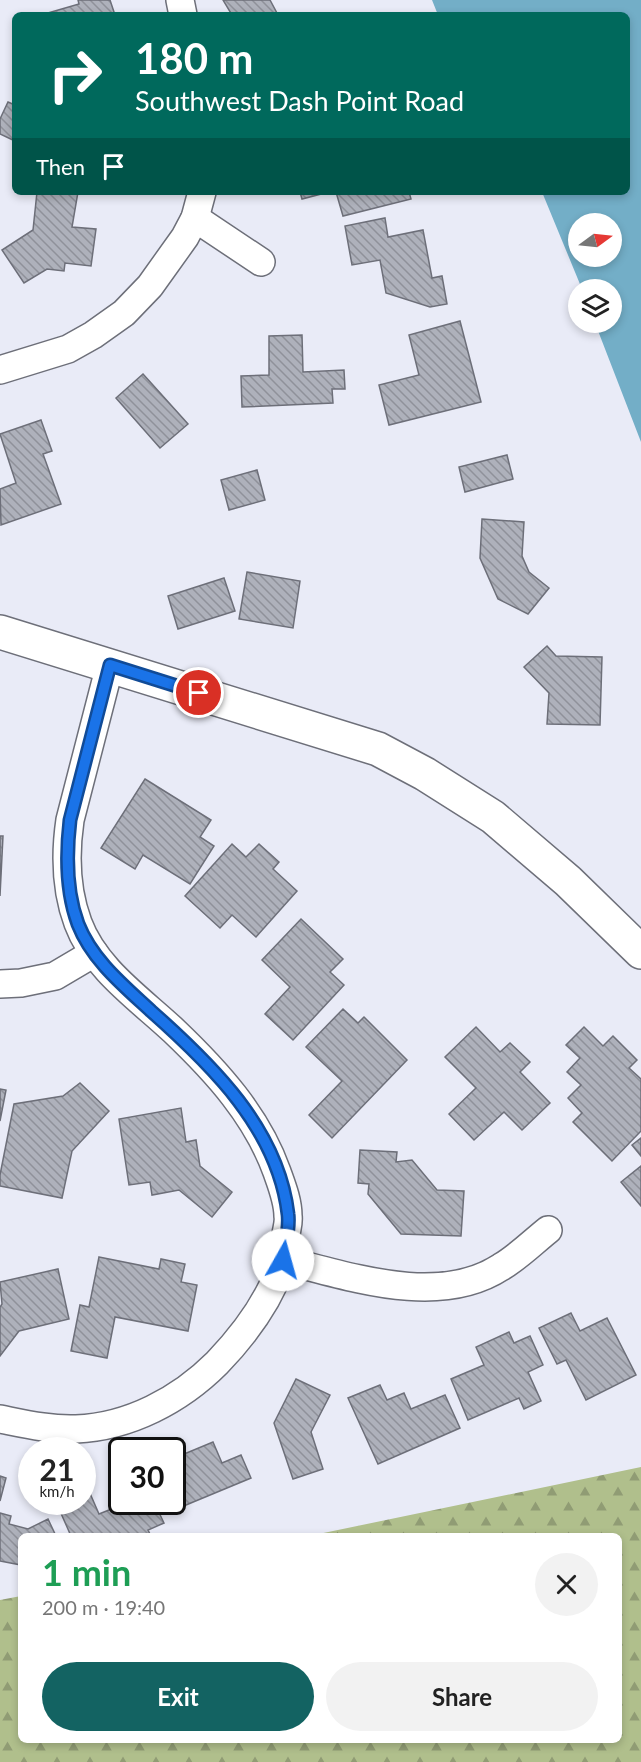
<!DOCTYPE html>
<meta charset="utf-8">
<style>
:root{--surface:#fff;--page:#f2f2f2;--text:#222;--muted:#767676;--accent:#136362}
body{margin:0;font-family:Lato,sans-serif;background:var(--page);color:var(--text);height:100vh;display:flex;flex-direction:column;font-size:22px;white-space:nowrap}
*{box-sizing:border-box;margin:0}
p{font-size:20px;color:var(--muted)}
.icon{flex:none;width:33px;height:33px;fill:none;stroke:currentColor;stroke-width:2;stroke-linecap:round;stroke-linejoin:round}
.map{position:relative;flex:1;overflow:hidden}
.details{position:absolute;left:18px;top:1533px;width:604px;height:210px;display:flex;flex-direction:column;background:var(--surface);border-radius:9px;box-shadow:0 3px 9px #0003}
.details>*{flex:none}
.guide{position:absolute;left:12px;top:12px;width:618px;height:183px;border-radius:9px;box-shadow:0 3px 9px #0003;background:#00695c;color:#fff;overflow:hidden}
.needle{width:39px;rotate:75deg}
.tools{position:absolute;left:568px;top:213px;display:grid;gap:12px}
.tools a{display:grid;place-items:center;width:54px;height:54px;border-radius:50%;background:var(--surface);box-shadow:0 3px 9px #0003;font-size:30px}
.speed{position:absolute;left:18px;top:1437px;display:flex;gap:12px;font-size:30px;font-weight:700;text-align:center}
.speed>*{display:grid;place-content:center;width:78px;height:78px;border-radius:50%;background:var(--surface);box-shadow:0 3px 9px #0003;line-height:1}
.speed small{font-size:15px;font-weight:400}
.speed .limit{border:3px solid #111;border-radius:9px;background:#fff;color:#111}
.pin{position:absolute;display:grid;place-items:center;width:51px;height:51px;color:#fff;margin:-26px;border:3px solid #fff;border-radius:50%;box-shadow:0 2px 6px #0007}
.me{position:absolute;width:66px;margin:-33px;rotate:7deg;stroke-linejoin:round;filter:drop-shadow(0 0 4px #0008)}
.turn{display:flex;align-items:center;gap:21px;height:126px;padding:0 24px;font-size:27px}
.turn .icon{width:78px;height:78px;stroke-width:2.5}
.turn b{display:block;font-size:42px;line-height:51px}
.then{display:flex;align-items:center;height:57px;padding:0 24px;background:#0003;gap:12px;font-size:22px}
.round{display:grid;place-items:center;flex:none;width:63px;height:63px;border-radius:32px;background:var(--page)}
.headline{display:flex;align-items:center;justify-content:space-between;height:102px;padding:0 24px}
h1{font-size:36px;font-weight:700;line-height:45px;color:#1e9e55}
.cta{display:flex;gap:12px;margin-top:auto;padding:12px 24px}
.cta a{flex:1;height:69px;border-radius:36px;background:var(--accent);color:#fff;font-size:24px;font-weight:700;line-height:69px;text-align:center}
.cta a+a{background:var(--page);color:var(--text)}
.map>svg:first-child{display:block}
.forest{fill:url(#forest-firs)}
.water{fill:#73aec7;fill-rule:evenodd}
.building{fill:url(#building-back-hatch);stroke:#6d6f79;stroke-width:1.5}
.lines{fill:none;stroke-linecap:round;stroke-linejoin:round}
.minor-casing{stroke:#6d6f79;stroke-width:30}
.major-casing{stroke:#6d6f79;stroke-width:36}
.minor{stroke:#fff;stroke-width:27}
.major{stroke:#fff;stroke-width:33}
.route-casing{stroke:#114b97;stroke-width:15}
.route{stroke:#1a73e8;stroke-width:10}
</style>
<div class="map">
<svg width="641" height="1762" viewBox="0 0 641 1762">
<defs>
<pattern id="forest-firs" width="22" height="20" patternUnits="userSpaceOnUse" patternTransform="scale(1.5)"><rect width="22" height="20" fill="#b0bf8c"/><path d="M5 1l3.5 6h-7zM16 11l3.5 6h-7z" fill="#909c74"/></pattern>
<pattern id="building-back-hatch" width="6" height="6" patternUnits="userSpaceOnUse" patternTransform="scale(1.5)"><rect width="6" height="6" fill="#aeb1bb"/><path d="M-1 5l2 2M0 0l6 6M5-1l2 2" fill="none" stroke="#8f919a"/></pattern>
</defs>
<rect width="100%" height="100%" fill="#e9ebf7"/>
<!-- forest -->
<path class="forest" d="M641 1467V1762H0V1600L21 1596V1740H620V1536H309Z"/>
<!-- water -->
<path class="water" d="M432 0H641V442L595 323 612 322V290L582 289 542 192H627V15H438ZM579 224H612V256H579Z"/>
<!-- building -->
<g class="building">
<path d="M78 0H110L115 15H41L79 4Z"/>
<path d="M223 0H270L278 15H232Z"/>
<path d="M8 102 15 105V141L0 134V119Z"/>
<path d="M37 192H78L72 227 96 229 91 266 65 263 64 271 47 269 24 283 2 250 33 230Z"/>
<path d="M300 192H329L302 199Z"/>
<path d="M336 192H409L411 199 343 216Z"/>
<path d="M385 218 388 237 423 230 432 278 442 276 447 304 430 307 386 293 380 260 352 265 345 226Z"/>
<path d="M460 321 481 402 389 425 379 385 419 375 409 335Z"/>
<path d="M302 335 303 372 344 370 345 389H332L333 403 242 407 241 376 269 375V336Z"/>
<path d="M143 374 188 424 160 448 116 398Z"/>
<path d="M41 420 52 451 43 454 61 504 1 525 0 489 16 483 0 434Z"/>
<path d="M507 455 513 479 465 492 459 467Z"/>
<path d="M257 470 265 500 229 510 221 480Z"/>
<path d="M482 519 524 522 522 556 529 572 549 588 528 614 498 599 480 558Z"/>
<path d="M247 572 300 581 293 628 239 619Z"/>
<path d="M224 578 235 611 178 629 168 596Z"/>
<path d="M547 646 556 656 602 657 600 725 547 724 549 693 524 667Z"/>
<path d="M145 779 211 820 200 837 214 846 190 884 143 855 135 869 101 848Z"/>
<path d="M0 836H3L0 896Z"/>
<path d="M232 844 246 857 259 844 279 862 273 869 297 891 256 937 232 915 220 928 185 896Z"/>
<path d="M301 919 343 959 330 972 344 985 293 1040 265 1014 290 987 262 960Z"/>
<path d="M343 1009 358 1023 364 1017 407 1060 332 1138 309 1115 342 1081 306 1047Z"/>
<path d="M476 1027 500 1052 510 1043 530 1062 520 1072 550 1103 522 1130 504 1112 474 1140 449 1114 476 1088 445 1057Z"/>
<path d="M584 1027 603 1046 613 1036 637 1060 629 1068 641 1079V1131L612 1161 573 1122 582 1113 568 1098 581 1085 567 1072 580 1058 566 1045Z"/>
<path d="M80 1083 109 1111 72 1151 62 1198 0 1186V1175L14 1104 63 1096Z"/>
<path d="M0 1089 6 1090 0 1121Z"/>
<path d="M181 1108 186 1142 196 1140 200 1166 232 1192 212 1217 179 1190 152 1195 150 1182 129 1185 119 1119Z"/>
<path d="M641 1138V1156L632 1145Z"/>
<path d="M360 1150 397 1152 396 1162 412 1160 437 1190 464 1191 461 1236 401 1234 368 1194 369 1184 358 1183Z"/>
<path d="M641 1166V1206L621 1182Z"/>
<path d="M99 1257 159 1269 161 1259 185 1264 181 1282 197 1285 188 1331 115 1317 107 1358 71 1351 80 1305 89 1307Z"/>
<path d="M58 1269 69 1319 19 1331 0 1356V1307L2 1304 0 1282Z"/>
<path d="M571 1313 580 1331 607 1318 636 1375 586 1400 566 1360 557 1364 539 1328Z"/>
<path d="M509 1332 514 1343 530 1336 543 1365 528 1372 541 1401 524 1409 519 1398 468 1420 451 1379 484 1365 476 1347Z"/>
<path d="M296 1379 330 1395 311 1432 323 1469 293 1479 274 1423Z"/>
<path d="M380 1385 387 1400 404 1393 411 1409 445 1395 460 1428 378 1464 348 1398Z"/>
<path d="M213 1442 222 1463 241 1455 251 1478 174 1510 170 1502H172V1459Z"/>
<path d="M82 1475 99 1514 129 1502H154L164 1523 148 1530 151 1536H71L56 1502H82Z"/>
<path d="M0 1476 6 1478 0 1501Z"/>
<path d="M0 1513 11 1516 9 1524 28 1529 48 1519 56 1536H21V1565L0 1561Z"/>
</g>
<g class="lines">
<defs>
<g id="minor">
<path d="M180 0 183 15"/>
<path d="M195 218 261 262"/>
<path d="M0 370 68 349 93 335 124 313 150 286 185 237 195 218 202 192"/>
<path d="M0 984 21 983 55 976 94 953"/>
<path d="M283 1260C349 1276 438 1308 501 1267 518 1257 533 1242 548 1230"/>
<path d="M0 1419C25 1424 50 1430 76 1429 129 1427 180 1400 217 1363 245 1334 270 1300 283 1261 285 1253 285 1243 286 1234 287 1228 289 1222 288 1216 288 1201 282 1186 277 1172 257 1116 217 1072 174 1031 140 999 95 969 78 923 66 891 65 854 70 820L110 665"/>
</g>
<path id="major" d="M0 632 378 749 425 774 493 817 568 881 641 952"/>
</defs>
<!-- minor casing -->
<use href="#minor" class="minor-casing"/>
<!-- major casing -->
<use href="#major" class="major-casing"/>
<!-- minor -->
<use href="#minor" class="minor"/>
<!-- major -->
<use href="#major" class="major"/>
</g>
<g class="lines">
<defs>
<path id="route" d="M199 693 110 665 70 820C66 854 66 892 78 924 92 960 124 986 151 1011 212 1065 278 1129 288 1214 290 1228 285 1246 283 1260"/>
</defs>
<!-- route casing -->
<use href="#route" class="route-casing"/>
<!-- route -->
<use href="#route" class="route"/>
</g>
</svg>
<div class="tools">
<a><svg class="needle" viewBox="-14 -14 28 28"><path d="M0-13l5 13h-10z" fill="#e53935"/><path d="M0 13l5-13h-10z" fill="#767676"/></svg></a>
<a><svg class="icon" aria-label="layers" viewBox="0 0 24 24"><path d="M12 4l9 5-9 5-9-5zM3 14l9 5 9-5"/></svg></a>
</div>
<div class="speed"><div>21<small>km/h</small></div><div class="limit">30</div></div>
<div class="pin" style="left:199px;top:693px;background:#d93025"><svg class="icon" aria-label="arrive" viewBox="0 0 24 24"><path d="M6 21V4h12l-3 4 3 4H6"/></svg></div>
<svg class="me" style="left:283px;top:1260px" viewBox="-20 -20 40 40"><circle r="19" fill="#fff"/><path d="M0-13L10 11 0 6-10 11z" fill="#1a73e8"/></svg>
<div class="guide">
<div class="turn"><svg class="icon" aria-label="right" viewBox="0 0 24 24"><path d="M7 20v-9h11M14 6l5 5-5 5"/></svg><div><b>180 m</b>Southwest Dash Point Road</div></div>
<div class="then">Then<svg class="icon" aria-label="arrive" viewBox="0 0 24 24"><path d="M6 21V4h12l-3 4 3 4H6"/></svg></div>
</div>
<section class="details">
<div class="headline"><div><h1>1 min</h1><p>200 m · 19:40</p></div><a class="round"><svg class="icon" aria-label="close" viewBox="0 0 24 24"><path d="M6 6l12 12M18 6L6 18"/></svg></a></div>
<div class="cta"><a>Exit</a><a>Share</a></div>
</section>
</div>
